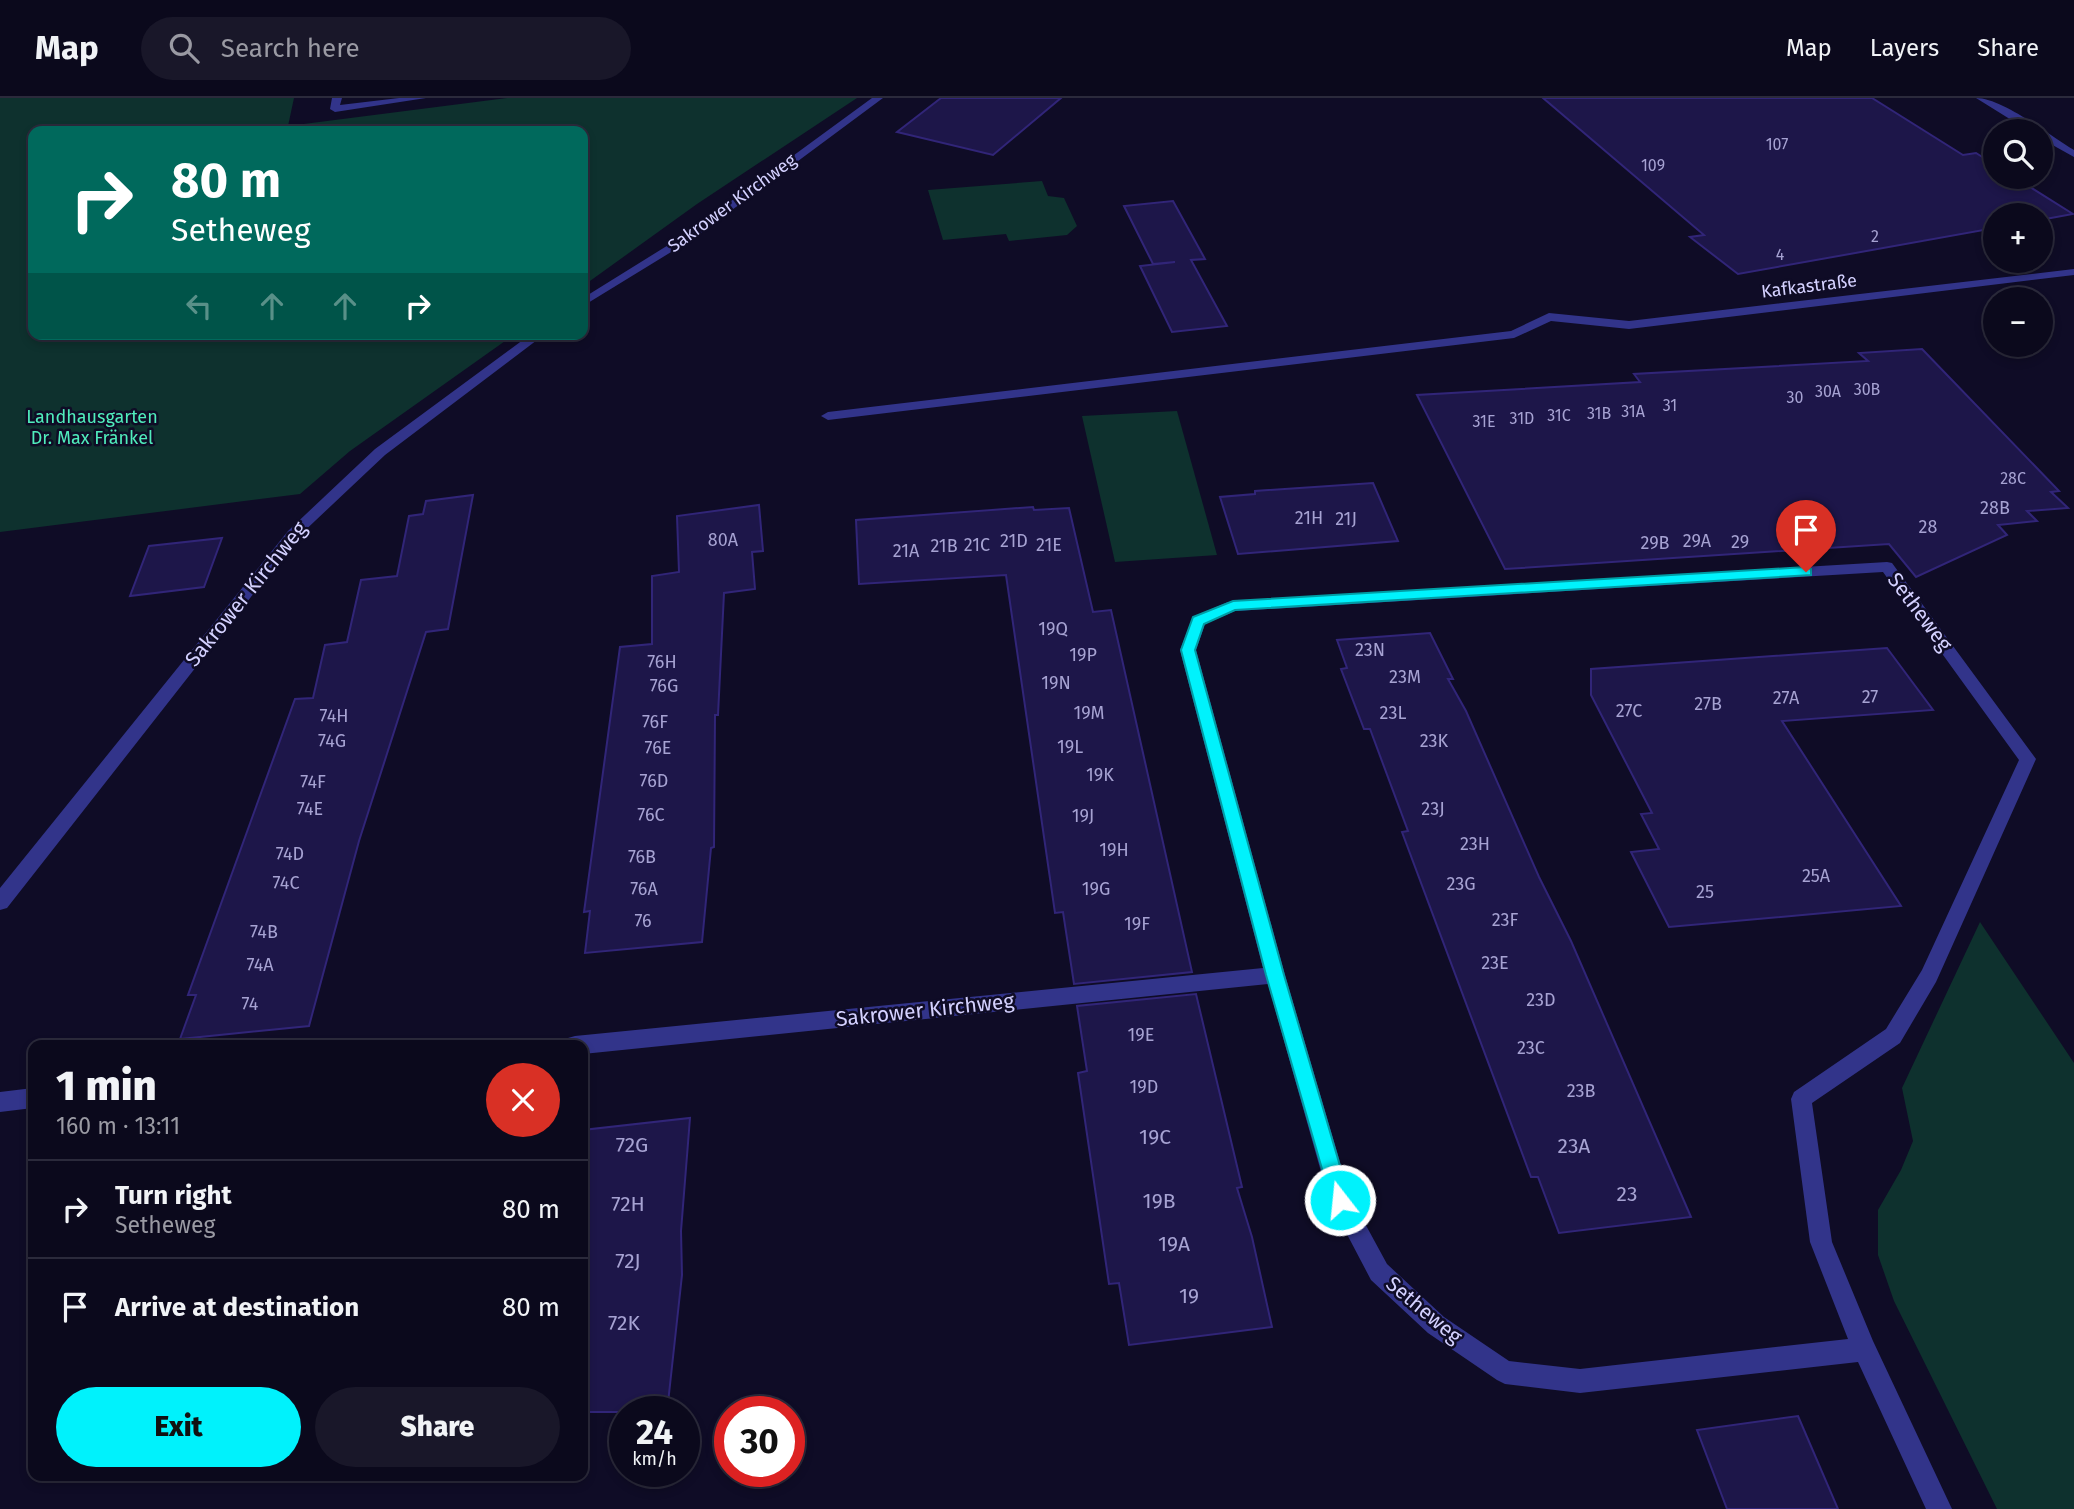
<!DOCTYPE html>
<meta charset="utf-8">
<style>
:root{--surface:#0b091c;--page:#191729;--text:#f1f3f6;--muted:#9a9aa3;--line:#2b2a3b;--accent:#00f2fc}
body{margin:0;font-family:"Fira Sans",sans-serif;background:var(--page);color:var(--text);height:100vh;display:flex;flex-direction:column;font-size:26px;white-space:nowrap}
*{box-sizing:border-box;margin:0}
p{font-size:23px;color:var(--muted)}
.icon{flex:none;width:38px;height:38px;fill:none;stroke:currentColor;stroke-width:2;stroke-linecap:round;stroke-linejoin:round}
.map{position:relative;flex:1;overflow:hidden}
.side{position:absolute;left:28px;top:942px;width:560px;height:441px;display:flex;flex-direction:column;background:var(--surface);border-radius:14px;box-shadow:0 4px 10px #0003,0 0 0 2px var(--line)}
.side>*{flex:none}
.top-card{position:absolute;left:28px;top:28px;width:560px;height:214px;border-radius:14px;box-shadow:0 4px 10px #0003,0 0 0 2px var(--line);background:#00695c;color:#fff;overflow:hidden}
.controls{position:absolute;left:1983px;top:21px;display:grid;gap:14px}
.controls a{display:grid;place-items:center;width:70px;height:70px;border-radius:50%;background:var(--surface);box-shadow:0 4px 10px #0003,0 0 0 2px var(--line);font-size:35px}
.speed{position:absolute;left:609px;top:1298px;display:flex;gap:14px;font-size:35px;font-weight:700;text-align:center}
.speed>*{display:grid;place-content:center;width:91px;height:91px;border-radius:50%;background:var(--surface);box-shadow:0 4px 10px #0003,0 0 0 2px var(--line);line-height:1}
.speed small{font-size:18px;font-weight:400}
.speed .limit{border:10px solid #d22;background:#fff;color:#111}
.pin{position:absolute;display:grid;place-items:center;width:60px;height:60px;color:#fff;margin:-72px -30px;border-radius:50% 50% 50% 0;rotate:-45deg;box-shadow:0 0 7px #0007}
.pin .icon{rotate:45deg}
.me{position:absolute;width:77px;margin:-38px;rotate:344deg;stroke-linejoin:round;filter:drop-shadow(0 0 5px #0008)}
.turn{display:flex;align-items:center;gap:24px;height:147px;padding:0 28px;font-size:32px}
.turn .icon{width:91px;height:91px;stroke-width:2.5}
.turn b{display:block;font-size:49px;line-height:60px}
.lanes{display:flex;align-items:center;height:66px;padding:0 28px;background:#0003;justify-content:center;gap:35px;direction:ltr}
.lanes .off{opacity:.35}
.round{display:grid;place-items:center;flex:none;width:74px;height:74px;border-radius:37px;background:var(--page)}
.summary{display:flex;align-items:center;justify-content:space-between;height:119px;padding:0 28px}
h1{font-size:42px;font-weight:800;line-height:52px}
.button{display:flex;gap:14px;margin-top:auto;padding:14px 28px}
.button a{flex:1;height:80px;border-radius:42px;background:var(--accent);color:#111;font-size:28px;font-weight:800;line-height:80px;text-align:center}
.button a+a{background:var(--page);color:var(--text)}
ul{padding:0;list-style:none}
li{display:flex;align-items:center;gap:21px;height:98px;padding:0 28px;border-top:2px solid var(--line)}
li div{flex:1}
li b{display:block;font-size:26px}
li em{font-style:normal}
header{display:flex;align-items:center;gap:42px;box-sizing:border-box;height:98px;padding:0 35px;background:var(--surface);border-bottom:2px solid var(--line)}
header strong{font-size:33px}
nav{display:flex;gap:38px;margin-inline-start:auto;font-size:24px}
.search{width:490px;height:63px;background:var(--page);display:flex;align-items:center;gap:18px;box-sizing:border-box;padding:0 24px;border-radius:38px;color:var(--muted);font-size:26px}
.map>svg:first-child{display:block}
.green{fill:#0e312e}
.building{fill:#1d1649;stroke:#312578;stroke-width:2}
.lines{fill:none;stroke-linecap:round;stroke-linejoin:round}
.lane{fill:#32348a;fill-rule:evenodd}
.street{fill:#32348a;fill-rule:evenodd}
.route{fill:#00f2fc;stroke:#009da4;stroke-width:2}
.labels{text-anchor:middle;stroke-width:5;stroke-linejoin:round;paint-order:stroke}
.far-number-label{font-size:16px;fill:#a6a2d2}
.far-street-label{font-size:18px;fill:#d4d1ff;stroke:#0f0c26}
.far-park-label{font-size:18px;fill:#50edbc;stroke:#0f0c26}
.number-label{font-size:18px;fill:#a6a2d2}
.street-label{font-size:21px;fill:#d4d1ff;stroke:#0f0c26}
.near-number-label{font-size:21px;fill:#a6a2d2}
</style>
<header>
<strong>Map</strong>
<div class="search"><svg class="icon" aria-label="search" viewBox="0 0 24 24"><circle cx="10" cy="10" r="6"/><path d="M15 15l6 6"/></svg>Search here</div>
<nav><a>Map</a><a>Layers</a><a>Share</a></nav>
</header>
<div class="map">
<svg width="2074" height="1411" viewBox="0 0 2074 1411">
<rect width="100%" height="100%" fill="#0f0c26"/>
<!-- green -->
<g class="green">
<path d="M0 0H294L288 28 507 0H857L697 106 583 188V33H33V236H515L350 353 300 396 0 434Z"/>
<path d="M1042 83 1048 98 1064 100 1077 128 1067 137 1009 143 1006 136 943 142 928 92Z"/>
<path d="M1177 313 1217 457 1115 464 1082 318Z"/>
<path d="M1980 824 2074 965V1411H1997L1894 1203 1878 1157V1112L1901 1072 1913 1043 1902 990Z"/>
</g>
<!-- building -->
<g class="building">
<path d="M941 0H1061L993 57 897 34Z"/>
<path d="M1543 0H1872L1963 57 1976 55 1995 67V79H2014L2073 116 2040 122V117H1995V130L1738 176 1690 139 1704 137Z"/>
<path d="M1173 103 1205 161 1191 162 1227 228 1172 234 1140 168 1175 164 1153 166 1124 108Z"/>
<path d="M1922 251 2059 393 2051 394 2068 410 2027 413 2037 423 1998 427 2007 437 1916 479 1889 446 1505 471 1417 297 1640 284 1634 276 1868 263 1859 255Z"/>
<path d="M1373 385 1398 443 1238 456 1220 399 1255 396V393Z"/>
<path d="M473 397 448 531 426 534 359 743 309 928 180 941 196 897H188L295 601 313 600 325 547 347 544 361 482 397 478 409 418 423 416 426 403Z"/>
<path d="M759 407 763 453 752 454 755 491 724 495 718 617H715L714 749 711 750 702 844 585 855 590 813 584 814 620 549 652 546V478L679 474 677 418Z"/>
<path d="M1033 409 1034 412 1069 410 1093 514 1111 512 1192 874 1074 886 1063 814 1055 815 1006 477 859 486 856 422Z"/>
<path d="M222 440 204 489 130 498 149 448Z"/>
<path d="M1430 535 1453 581H1448L1466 613 1539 779 1571 843 1691 1119 1559 1135 1538 1079H1531L1402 734 1408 733 1370 631H1364L1341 571 1347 570 1337 542Z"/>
<path d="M1887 550 1933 612 1782 623 1901 808 1669 829 1631 754 1659 751 1641 716 1652 715 1591 597V571Z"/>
<path d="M1196 896 1242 1089 1237 1090 1252 1139 1272 1229 1129 1247 1119 1185 1109 1186 1078 975 1087 973 1077 908Z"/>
<path d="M690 1020 681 1133 682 1177 667 1314H583V1032Z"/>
<path d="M1798 1318 1838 1411H1727L1697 1332Z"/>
</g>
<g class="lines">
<!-- lane -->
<path class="lane" d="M2074 171V177L1629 231 1551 223 1514 240 828 322 821 318 828 314 1511 233 1549 215 1629 223Z"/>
<!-- street -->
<g class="street">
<path d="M332 0H342L340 7 399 0H426L335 14 330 11Z"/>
<path d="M872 0H883L694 140 583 208V200L686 136Z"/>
<path d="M1976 0C2003 0 2050 38 2074 52V59L2040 40V33H2029Z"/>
<path d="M531 236H545L385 357 298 439 7 810 0 812V790L288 433 375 351Z"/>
<path d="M1887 464 1892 465 2036 661 1936 884 1900 945 1812 1005 1832 1144 1873 1243 1952 1411H1926L1858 1264 1580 1295 1505 1286 1497 1282 1428 1235 1371 1182 1329 1102 1268 886 583 956V947H565L568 940 575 938 1263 870 1180 552 1193 519 1228 504ZM1883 474 2019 662 1922 872 1886 931 1794 994 1791 1001 1810 1144 1848 1241 1580 1271 1509 1263 1444 1219 1387 1166 1350 1098 1285 877 1196 552 1205 526 1235 513Z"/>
<path d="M33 990V1010L0 1014V994Z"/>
</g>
</g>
<!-- route -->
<path class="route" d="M1806 469 1811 471V477L1235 512 1204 526 1195 552 1284 877 1350 1102 1347 1109 1340 1112 1333 1109 1266 877 1181 552 1193 519 1233 503Z"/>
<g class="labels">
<!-- far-number labels -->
<g class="far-number-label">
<text x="1777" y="52">107</text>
<text x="1653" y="73">109</text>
<text x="1875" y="144">2</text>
<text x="1780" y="162">4</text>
<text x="1867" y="297">30B</text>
<text x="1828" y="299">30A</text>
<text x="1795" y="305">30</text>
<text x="1670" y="313">31</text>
<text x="1633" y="319">31A</text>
<text x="1599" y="321">31B</text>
<text x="1559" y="323">31C</text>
<text x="1522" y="326">31D</text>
<text x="1484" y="329">31E</text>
<text x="2013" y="386">28C</text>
</g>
<!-- far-street labels -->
<g class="far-street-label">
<text transform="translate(732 105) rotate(-36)" y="6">Sakrower Kirchweg</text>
<text transform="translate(1809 188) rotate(-7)" y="6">Kafkastraße</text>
</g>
<!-- far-park labels -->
<g class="far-park-label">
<text x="92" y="325">Landhausgarten<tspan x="92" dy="21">Dr. Max Fränkel</tspan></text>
</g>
<!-- number labels -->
<g class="number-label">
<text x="1995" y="416">28B</text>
<text x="1309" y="426">21H</text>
<text x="1346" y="427">21J</text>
<text x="1928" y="435">28</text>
<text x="723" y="448">80A</text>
<text x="1014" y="449">21D</text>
<text x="1697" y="449">29A</text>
<text x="1740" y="450">29</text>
<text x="1655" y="451">29B</text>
<text x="977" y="453">21C</text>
<text x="1049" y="453">21E</text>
<text x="944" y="454">21B</text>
<text x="906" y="459">21A</text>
<text x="1053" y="537">19Q</text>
<text x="1370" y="558">23N</text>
<text x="1083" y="563">19P</text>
<text x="662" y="570">76H</text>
<text x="1405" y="585">23M</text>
<text x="1056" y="591">19N</text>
<text x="664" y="594">76G</text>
<text x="1870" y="605">27</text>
<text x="1786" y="606">27A</text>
<text x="1708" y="612">27B</text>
<text x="1629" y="619">27C</text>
<text x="1089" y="621">19M</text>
<text x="1393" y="621">23L</text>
<text x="334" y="624">74H</text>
<text x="655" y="630">76F</text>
<text x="332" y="649">74G</text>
<text x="1434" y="649">23K</text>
<text x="1070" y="655">19L</text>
<text x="658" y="656">76E</text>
<text x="1100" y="683">19K</text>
<text x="654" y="689">76D</text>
<text x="313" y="690">74F</text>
<text x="310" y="717">74E</text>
<text x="1433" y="717">23J</text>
<text x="651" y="723">76C</text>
<text x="1083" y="724">19J</text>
<text x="1475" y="752">23H</text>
<text x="1114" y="758">19H</text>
<text x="290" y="762">74D</text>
<text x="642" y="765">76B</text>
<text x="1816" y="784">25A</text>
<text x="286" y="791">74C</text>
<text x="1461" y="792">23G</text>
<text x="644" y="797">76A</text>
<text x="1096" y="797">19G</text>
<text x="1705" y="800">25</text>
<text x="1505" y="828">23F</text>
<text x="643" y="829">76</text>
<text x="1137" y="832">19F</text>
<text x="264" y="840">74B</text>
<text x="1495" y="871">23E</text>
<text x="260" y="873">74A</text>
<text x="1541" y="908">23D</text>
<text x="250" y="912">74</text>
<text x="1141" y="943">19E</text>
<text x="1531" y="956">23C</text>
<text x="1144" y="995">19D</text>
<text x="1581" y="999">23B</text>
</g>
<!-- street labels -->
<g class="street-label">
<text transform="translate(246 496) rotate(-51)" y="7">Sakrower Kirchweg</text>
<text transform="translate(1920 514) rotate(53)" y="7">Setheweg</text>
<text transform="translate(925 912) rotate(-6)" y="7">Sakrower Kirchweg</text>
<text transform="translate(1424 1212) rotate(40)" y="7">Setheweg</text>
</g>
<!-- near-number labels -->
<g class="near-number-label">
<text x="1155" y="1046">19C</text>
<text x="632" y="1054">72G</text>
<text x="1574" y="1055">23A</text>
<text x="1627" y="1103">23</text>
<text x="1159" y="1110">19B</text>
<text x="628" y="1113">72H</text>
<text x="1174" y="1153">19A</text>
<text x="628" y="1170">72J</text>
<text x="1189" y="1205">19</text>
<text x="624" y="1232">72K</text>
</g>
</g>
</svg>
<div class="controls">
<a><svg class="icon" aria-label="search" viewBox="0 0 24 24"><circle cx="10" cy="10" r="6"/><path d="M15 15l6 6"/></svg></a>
<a>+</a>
<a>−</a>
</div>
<div class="speed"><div>24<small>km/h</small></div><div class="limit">30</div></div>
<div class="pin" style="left:1806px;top:474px;background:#d93025"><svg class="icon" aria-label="arrive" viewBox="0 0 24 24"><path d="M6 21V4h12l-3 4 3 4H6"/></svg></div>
<svg class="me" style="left:1340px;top:1102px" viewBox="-20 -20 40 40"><circle r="17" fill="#00f2fc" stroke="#fff" stroke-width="3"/><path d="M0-11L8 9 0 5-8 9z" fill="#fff"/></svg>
<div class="top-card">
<div class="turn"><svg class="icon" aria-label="right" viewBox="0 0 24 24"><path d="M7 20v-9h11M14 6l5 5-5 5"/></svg><div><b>80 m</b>Setheweg</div></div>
<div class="lanes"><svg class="icon off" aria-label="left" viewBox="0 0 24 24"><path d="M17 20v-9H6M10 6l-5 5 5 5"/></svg><svg class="icon off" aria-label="ahead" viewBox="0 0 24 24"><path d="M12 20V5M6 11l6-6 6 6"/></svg><svg class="icon off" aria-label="ahead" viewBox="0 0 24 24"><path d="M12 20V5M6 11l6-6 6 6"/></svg><svg class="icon" aria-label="right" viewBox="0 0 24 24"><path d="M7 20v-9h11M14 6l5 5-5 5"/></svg></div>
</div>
<section class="side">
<div class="summary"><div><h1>1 min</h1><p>160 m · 13:11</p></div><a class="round" style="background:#d93025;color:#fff"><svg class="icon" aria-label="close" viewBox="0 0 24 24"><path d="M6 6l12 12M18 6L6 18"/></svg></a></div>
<ul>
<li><svg class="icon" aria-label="right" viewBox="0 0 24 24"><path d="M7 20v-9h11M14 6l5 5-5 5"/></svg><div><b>Turn right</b><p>Setheweg</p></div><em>80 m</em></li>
<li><svg class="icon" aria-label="arrive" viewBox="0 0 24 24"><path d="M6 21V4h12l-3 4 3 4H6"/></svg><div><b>Arrive at destination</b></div><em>80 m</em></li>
</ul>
<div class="button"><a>Exit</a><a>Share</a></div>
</section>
</div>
